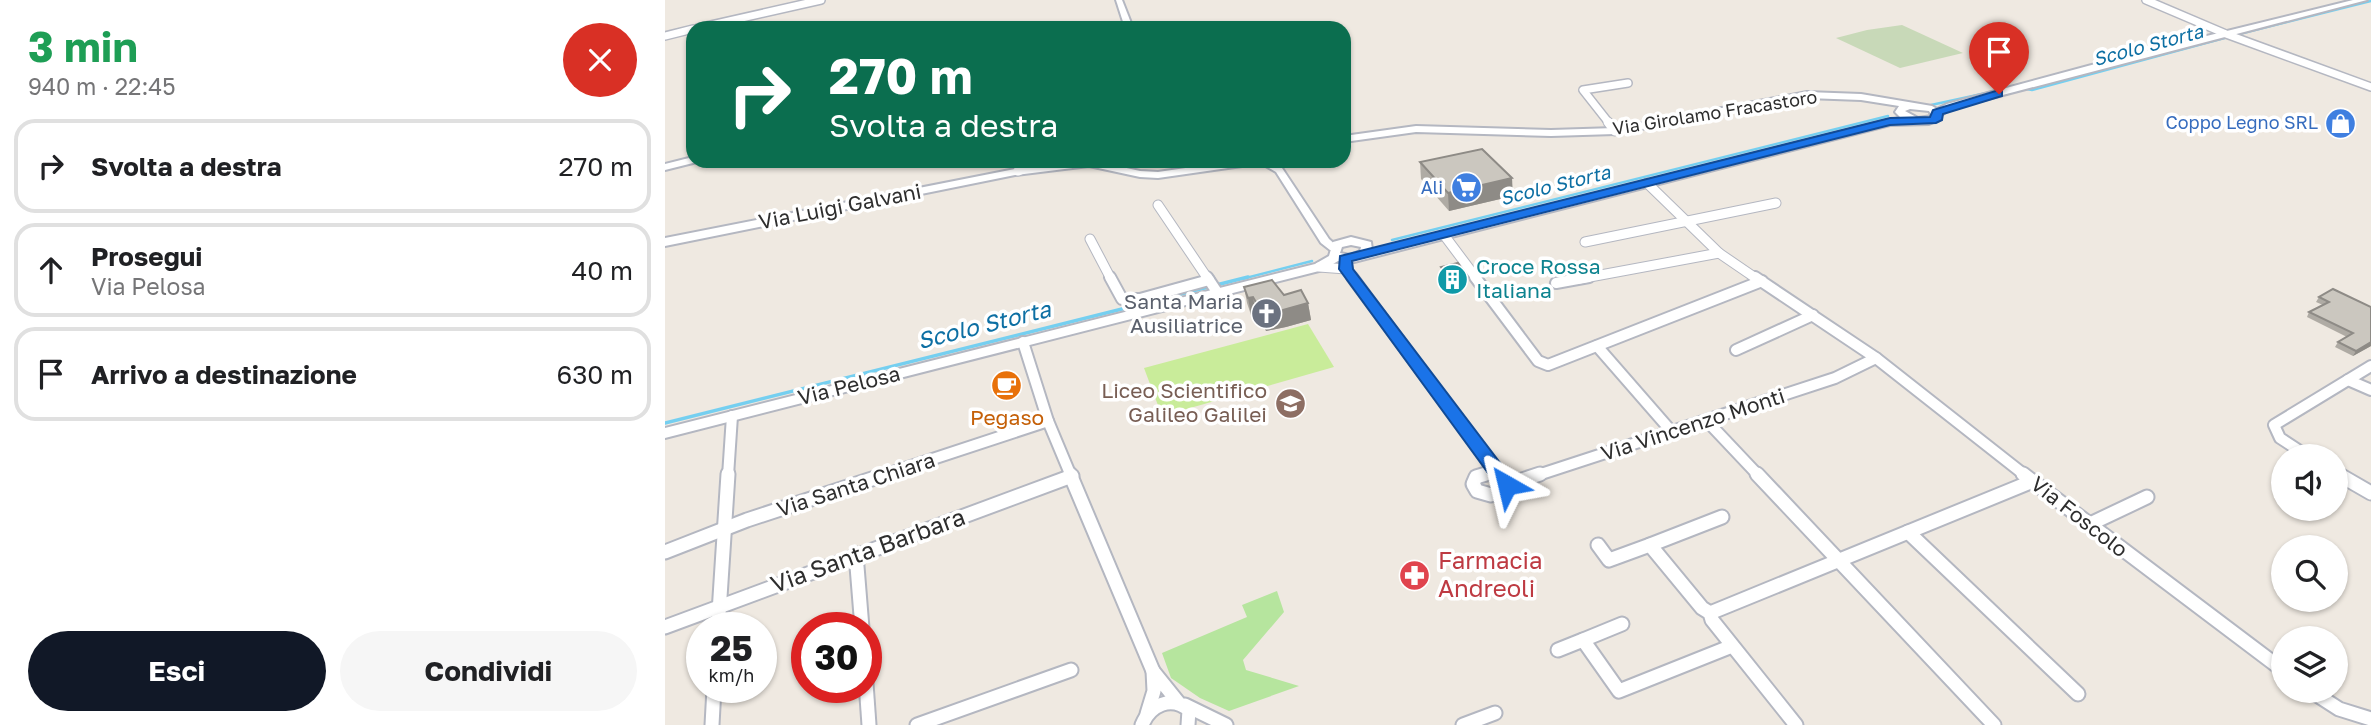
<!DOCTYPE html>
<html lang="it">
<meta charset="utf-8">
<style>
:root{--surface:#fff;--page:#f6f6f6;--text:#202124;--muted:#757577;--line:#e0e0e0;--accent:#111827}
body{margin:0;font-family:"Golos Text",sans-serif;background:var(--page);color:var(--text);height:100vh;display:flex;flex-direction:column;font-size:26px;white-space:nowrap}
*{box-sizing:border-box;margin:0}
p{font-size:23px;color:var(--muted)}
.icon{flex:none;width:38px;height:38px;fill:none;stroke:currentColor;stroke-width:2;stroke-linecap:round;stroke-linejoin:round}
.map{position:relative;flex:1;overflow:hidden}
.panel{display:flex;flex-direction:column;background:var(--surface);width:665px}
.panel>*{flex:none}
.guide{position:absolute;left:21px;top:21px;width:665px;height:147px;border-radius:21px;box-shadow:0 2px 5px #0004;background:#0b6e4f;color:#fff;overflow:hidden}
.tools{position:absolute;left:1606px;top:444px;display:grid;gap:14px}
.tools a{display:grid;place-items:center;width:77px;height:77px;border-radius:50%;background:var(--surface);box-shadow:0 2px 5px #0004;font-size:35px}
.speed{position:absolute;left:21px;top:612px;display:flex;gap:14px;font-size:35px;font-weight:700;text-align:center}
.speed>*{display:grid;place-content:center;width:91px;height:91px;border-radius:50%;background:var(--surface);box-shadow:0 2px 5px #0004;line-height:1}
.speed small{font-size:18px;font-weight:400}
.speed .limit{border:10px solid #d22;background:#fff;color:#111}
.pin{position:absolute;display:grid;place-items:center;width:60px;height:60px;color:#fff;margin:-72px -30px;border-radius:50% 50% 50% 0;rotate:-45deg;box-shadow:0 0 7px #0007}
.pin .icon{rotate:45deg}
.me{position:absolute;width:77px;margin:-38px;rotate:323deg;stroke-linejoin:round;filter:drop-shadow(0 0 5px #0008)}
.turn{display:flex;align-items:center;gap:24px;height:147px;padding:0 28px;font-size:32px}
.turn .icon{width:91px;height:91px;stroke-width:2.5}
.turn b{display:block;font-size:49px;line-height:60px}
.round{display:grid;place-items:center;flex:none;width:74px;height:74px;border-radius:37px;background:var(--page)}
.overview{display:flex;align-items:center;justify-content:space-between;height:119px;padding:0 28px}
h1{font-size:42px;font-weight:700;line-height:52px;color:#1e9e55}
.action{display:flex;gap:14px;margin-top:auto;padding:14px 28px}
.action a{flex:1;height:80px;border-radius:42px;background:var(--accent);color:#fff;font-size:28px;font-weight:700;line-height:80px;text-align:center}
.action a+a{background:var(--page);color:var(--text)}
ul{padding:0;list-style:none}
li{display:flex;align-items:center;gap:21px;height:94px;margin:0 14px 10px;padding:0 14px;border:4px solid var(--line);border-radius:21px}
li div{flex:1}
li b{display:block;font-size:26px}
li em{font-style:normal}
main{display:flex;flex:1;min-height:0}
.map>svg:first-child{display:block}
.green{fill:#b6e59e}
.cemetery{fill:#c8d9b8}
.pitch{fill:#c9ec9a}
.lines{fill:none;stroke-linecap:round;stroke-linejoin:round}
.stream-far1{stroke:#75cff0;stroke-width:2.5}
.stream{stroke:#75cff0;stroke-width:3.5}
.minor-far3-casing{stroke:#b4b7c1;stroke-width:10}
.minor-far2-casing{stroke:#b4b7c1;stroke-width:11}
.minor-far1-casing{stroke:#b4b7c1;stroke-width:14}
.minor-casing{stroke:#b4b7c1;stroke-width:17}
.tertiary-casing{stroke:#b4b7c1;stroke-width:4}
.secondary-casing{stroke:#b4b7c1;stroke-width:4}
.minor-far3{stroke:#fff;stroke-width:7}
.minor-far2{stroke:#fff;stroke-width:9}
.minor-far1{stroke:#fff;stroke-width:10}
.minor{stroke:#fff;stroke-width:13}
.tertiary{fill:#fff;fill-rule:evenodd}
.secondary{fill:#fff;fill-rule:evenodd}
.wall{fill:#afaba4}
.shaded-wall{fill:#8e8b86}
.building{fill:#cbc7bf;stroke:#8e8b86;stroke-width:2}
.route{fill:#1a73e8;stroke:#114b97;stroke-width:2}
.labels{text-anchor:middle;stroke-width:7;stroke-linejoin:round;paint-order:stroke}
.far-street-label{font-size:18px;fill:#2e2e2e;stroke:#fff}
.far-shop-label{font-size:18px;fill:#366cbe;stroke:#fff;text-anchor:end}
.far-water-label{font-size:19px;font-style:italic;fill:#0d6fa3;stroke:#fff}
.street-label{font-size:21px;fill:#2e2e2e;stroke:#fff}
.culture-label{font-size:21px;fill:#0d838f;stroke:#fff;text-anchor:start}
.worship-label{font-size:21px;fill:#5b616d;stroke:#fff;text-anchor:end}
.education-label{font-size:21px;fill:#785e54;stroke:#fff;text-anchor:end}
.food-label{font-size:21px;fill:#c56008;stroke:#fff}
.water-label{font-size:23px;font-style:italic;fill:#0d6fa3;stroke:#fff}
.near-street-label{font-size:24px;fill:#2e2e2e;stroke:#fff}
.near-health-label{font-size:24px;fill:#be3a42;stroke:#fff;text-anchor:start}
</style>
<main>
<section class="panel">
<div class="overview"><div><h1>3 min</h1><p>940 m · 22:45</p></div><a class="round" style="background:#d93025;color:#fff"><svg class="icon" aria-label="close" viewBox="0 0 24 24"><path d="M6 6l12 12M18 6L6 18"/></svg></a></div>
<ul>
<li><svg class="icon" aria-label="right" viewBox="0 0 24 24"><path d="M7 20v-9h11M14 6l5 5-5 5"/></svg><div><b>Svolta a destra</b></div><em>270 m</em></li>
<li><svg class="icon" aria-label="ahead" viewBox="0 0 24 24"><path d="M12 20V5M6 11l6-6 6 6"/></svg><div><b>Prosegui</b><p>Via Pelosa</p></div><em>40 m</em></li>
<li><svg class="icon" aria-label="arrive" viewBox="0 0 24 24"><path d="M6 21V4h12l-3 4 3 4H6"/></svg><div><b>Arrivo a destinazione</b></div><em>630 m</em></li>
</ul>
<div class="action"><a>Esci</a><a>Condividi</a></div>
</section>
<div class="map">
<svg width="1706" height="725" viewBox="0 0 1706 725">
<rect width="100%" height="100%" fill="#efe9e1"/>
<!-- green -->
<path class="green" d="M612 591 619 612 578 660 581 670 634 686 564 711 535 698 506 678 497 653 582 617 577 605Z"/>
<!-- cemetery -->
<path class="cemetery" d="M1237 25 1298 53 1235 68 1171 38 1202 30Z"/>
<!-- pitch -->
<path class="pitch" d="M643 324 669 367 497 416 479 368Z"/>
<g class="lines">
<!-- stream-far1 -->
<g class="stream-far1">
<path d="M1570 35 1706 1"/>
<path d="M1357 88 1367 90 1563 37"/>
<path d="M1266 105 1349 87"/>
<path d="M727 240 1223 116"/>
<path d="M577 279 647 261"/>
</g>
<!-- stream -->
<g class="stream">
<path d="M484 302 583 277"/>
<path d="M0 423 477 304"/>
</g>
<defs>
<g id="minor-far3">
<path d="M1481 0 1561 34 1706 87"/>
<path d="M33 28 156 0"/>
<path d="M0 36 28 29"/>
<path d="M944 123 918 90 963 83"/>
</g>
<g id="minor-far2">
<path d="M943 122 950 131"/>
<path d="M353 171 377 161"/>
<path d="M982 183 1054 253 1092 279"/>
<path d="M493 205 543 279"/>
<path d="M779 235 812 279"/>
<path d="M425 239 446 279"/>
<path d="M920 242 1111 203"/>
<path d="M654 267 681 269"/>
<path d="M681 269 688 279"/>
<path d="M914 279 1054 253"/>
</g>
<g id="minor-far1">
<path d="M445 277 457 299H475L544 280"/>
<path d="M542 277 552 292"/>
<path d="M687 277 832 473"/>
<path d="M810 277 873 361 883 365 1097 281"/>
<path d="M1090 277 1211 358 1361 476"/>
<path d="M891 283 924 277"/>
<path d="M358 342 383 421 406 476"/>
<path d="M932 346 1007 432"/>
<path d="M1071 350 1148 315"/>
<path d="M1683 380 1706 390"/>
<path d="M1042 421 1094 476"/>
<path d="M1644 457 1615 438 1609 425 1706 366"/>
<path d="M1671 473 1676 476"/>
<path d="M63 476 67 416"/>
<path d="M216 476 383 421"/>
<path d="M815 476 828 472 836 476"/>
<path d="M870 476 1170 378 1211 358"/>
</g>
<g id="minor">
<path d="M405 474 488 671"/>
<path d="M821 474 811 477 808 484 812 491 826 495 840 488V478L832 474"/>
<path d="M1092 474 1329 725"/>
<path d="M1358 474 1619 671"/>
<path d="M1673 474 1706 493"/>
<path d="M842 485 875 474"/>
<path d="M1423 525 1482 497"/>
<path d="M1243 532 1413 694"/>
<path d="M933 545 944 560 985 545 1037 608 1045 613 1047 620 1131 725"/>
<path d="M985 545 1057 517"/>
<path d="M0 552 82 520 222 474"/>
<path d="M191 554 197 628"/>
<path d="M1045 613 1368 481"/>
<path d="M957 624 918 640 954 691 1067 646"/>
<path d="M0 627 407 476"/>
<path d="M53 628 63 474"/>
<path d="M893 650 918 640"/>
<path d="M201 683 204 725"/>
<path d="M1646 691 1674 709 1706 719"/>
<path d="M520 705 561 725"/>
<path d="M482 714 489 691 488 671 513 702"/>
<path d="M47 725 49 688"/>
<path d="M252 725 406 670"/>
<path d="M477 725C485 705 506 695 524 710L523 725"/>
<path d="M798 725 830 713"/>
</g>
<g id="tertiary">
<path d="M451 0H457L468 28H460Z"/>
<path d="M599 161H605L617 168 664 239 674 248 673 250H665L656 243 611 172 599 165Z"/>
</g>
<g id="secondary">
<path d="M1688 0H1702L1288 108 1276 115V119L1264 124 1225 125 689 262 673 261 658 270 0 438V428L650 264 664 256 668 242 686 237 706 242 707 250 1222 120 1236 118 1230 112 1234 106 1196 100 1142 98 950 134 886 136 751 132 679 142V136L751 126 886 130 950 128 1142 92 1196 94 1267 106 1272 109 1282 104 1460 56ZM1245 109 1264 111 1267 116 1253 118 1240 111ZM686 245 696 247 695 251 685 255 675 253 677 247Z"/>
<path d="M28 157V161L32 162 0 170V164Z"/>
<path d="M411 161H430L475 171 493 172 569 161H618L613 164H591L493 178 475 177 424 166 350 175 0 246V238L350 169Z"/>
</g>
</defs>
<!-- minor-far3 casing -->
<use href="#minor-far3" class="minor-far3-casing"/>
<!-- minor-far2 casing -->
<use href="#minor-far2" class="minor-far2-casing"/>
<!-- minor-far1 casing -->
<use href="#minor-far1" class="minor-far1-casing"/>
<!-- minor casing -->
<use href="#minor" class="minor-casing"/>
<!-- tertiary casing -->
<use href="#tertiary" class="tertiary-casing"/>
<!-- secondary casing -->
<use href="#secondary" class="secondary-casing"/>
<!-- minor-far3 -->
<use href="#minor-far3" class="minor-far3"/>
<!-- minor-far2 -->
<use href="#minor-far2" class="minor-far2"/>
<!-- minor-far1 -->
<use href="#minor-far1" class="minor-far1"/>
<!-- minor -->
<use href="#minor" class="minor"/>
<!-- tertiary -->
<use href="#tertiary" class="tertiary"/>
<!-- secondary -->
<use href="#secondary" class="secondary"/>
</g>
<!-- wall -->
<g class="wall">
<path d="M755 162 848 196 784 211 756 179Z"/>
<path d="M776 267 799 281 782 285 777 277Z"/>
<path d="M579 287 619 295 643 303 646 320 621 327 601 331 591 314 586 315 582 303Z"/>
<path d="M1654 297 1706 307V346L1688 356 1670 347 1673 342 1682 337 1642 317 1644 312 1658 305 1651 302Z"/>
</g>
<!-- shaded-wall -->
<g class="shaded-wall">
<path d="M847 178 848 196 784 211 783 193Z"/>
<path d="M799 272V281L782 285V275Z"/>
<path d="M588 297 591 314 586 315 583 298Z"/>
<path d="M643 303 646 320 621 327 601 331 598 314Z"/>
<path d="M1706 342V346L1688 356 1691 351Z"/>
</g>
<!-- building -->
<g class="building">
<path d="M817 149 847 178 783 193 755 162Z"/>
<path d="M793 263 799 272 782 275 776 267Z"/>
<path d="M607 280 619 295 636 290 643 303 618 310 598 314 588 297 583 298 579 287Z"/>
<path d="M1668 289 1706 307V342L1691 351 1673 342 1688 333 1644 312 1664 302 1654 297Z"/>
</g>
<!-- route -->
<path class="route" d="M1334 90 1337 91V96L1278 114 1277 120 1271 123 1225 125 687 261 688 269 839 468 846 473 851 485 848 489H835L831 481 826 477 674 269 675 256 1225 118 1265 117 1268 110Z"/>
<!-- icons -->
<defs>
<symbol id="shop-disc" viewBox="-11 -11 22 22"><circle r="9.5" fill="#3f7fe0" stroke="#fff"/><path d="M-5-2.5h2.3a2.7 3.5 0 0 1 5.4 0H5L5.5 6h-11ZM-1.5-2.5h3a1.5 2.3 0 0 0-3 0Z" fill="#fff"/></symbol>
<symbol id="supermarket-disc" viewBox="-11 -11 22 22"><circle r="9.5" fill="#3f7fe0" stroke="#fff"/><path d="M-6-5.5h2.5l.6 2H6L4.5 2H-2.5L-4.4-4H-6ZM-1.5 3.2a1.3 1.3 0 1 0 .1 0ZM3 3.2a1.3 1.3 0 1 0 .1 0Z" fill="#fff"/></symbol>
<symbol id="building-disc" viewBox="-11 -11 22 22"><circle r="9.5" fill="#0f9aa8" stroke="#fff"/><path d="M-4-6H4V6H1V3H-1V6H-4ZM-2.5-4.3h1.7v1.8h-1.7ZM.8-4.3h1.7v1.8H.8ZM-2.5-1h1.7V.8h-1.7ZM.8-1h1.7V.8H.8Z" fill="#fff"/></symbol>
<symbol id="church-disc" viewBox="-11 -11 22 22"><circle r="9.5" fill="#6b7280" stroke="#fff"/><path d="M-1.2-6h2.4v3.5h3.3v2.4h-3.3V6h-2.4V-.1h-3.3v-2.4h3.3Z" fill="#fff"/></symbol>
<symbol id="cafe-disc" viewBox="-11 -11 22 22"><circle r="9.5" fill="#e8710a" stroke="#fff"/><path d="M-5.5-4.5H6V0H3Q3 3.5 0 3.5H-2.5Q-5.5 3.5-5.5 0ZM3-3.2v2h1.7v-2ZM-6 4.5H4V6H-6Z" fill="#fff"/></symbol>
<symbol id="school-disc" viewBox="-11 -11 22 22"><circle r="9.5" fill="#8d6e63" stroke="#fff"/><path d="M0-5L7-2L0 1L-7-2ZM-4 1L0 2.5L4 1V4Q0 6-4 4Z" fill="#fff"/></symbol>
<symbol id="pharmacy-disc" viewBox="-11 -11 22 22"><circle r="9.5" fill="#e0444e" stroke="#fff"/><path d="M-2-6h4v4h4v4h-4v4h-4v-4h-4v-4h4Z" fill="#fff"/></symbol>
</defs>
<g fill-rule="evenodd">
<use href="#shop-disc" x="1658" y="106" width="35" height="35"/>
<use href="#supermarket-disc" x="784" y="170" width="35" height="35"/>
<use href="#building-disc" x="770" y="262" width="35" height="35"/>
<use href="#church-disc" x="584" y="296" width="35" height="35"/>
<use href="#cafe-disc" x="324" y="368" width="35" height="35"/>
<use href="#school-disc" x="608" y="386" width="35" height="35"/>
<use href="#pharmacy-disc" x="732" y="558" width="35" height="35"/>
</g>
<g class="labels">
<!-- far-street labels -->
<g class="far-street-label">
<text transform="translate(1050 113) rotate(-9)" y="6">Via Girolamo Fracastoro</text>
</g>
<!-- far-shop labels -->
<g class="far-shop-label">
<text x="1653" y="129">Coppo Legno SRL</text>
<text x="778" y="194">Ali</text>
</g>
<!-- far-water labels -->
<g class="far-water-label">
<text transform="translate(1483 45) rotate(-15)" y="7">Scolo Storta</text>
<text transform="translate(890 185) rotate(-14)" y="7">Scolo Storta</text>
</g>
<!-- street labels -->
<g class="street-label">
<text transform="translate(175 207) rotate(-11)" y="7">Via Luigi Galvani</text>
<text transform="translate(184 386) rotate(-14)" y="7">Via Pelosa</text>
<text transform="translate(1028 425) rotate(-18)" y="7">Via Vincenzo Monti</text>
<text transform="translate(191 485) rotate(-18)" y="7">Via Santa Chiara</text>
<text transform="translate(1414 517) rotate(38)" y="7">Via Foscolo</text>
</g>
<!-- culture labels -->
<g class="culture-label">
<text x="811" y="274">Croce Rossa<tspan x="811" dy="24">Italiana</tspan></text>
</g>
<!-- worship labels -->
<g class="worship-label">
<text x="578" y="309">Santa Maria<tspan x="578" dy="24">Ausiliatrice</tspan></text>
</g>
<!-- education labels -->
<g class="education-label">
<text x="602" y="398">Liceo Scientifico<tspan x="602" dy="24">Galileo Galilei</tspan></text>
</g>
<!-- food labels -->
<g class="food-label">
<text x="342" y="425">Pegaso</text>
</g>
<!-- water labels -->
<g class="water-label">
<text transform="translate(319 325) rotate(-14)" y="8">Scolo Storta</text>
</g>
<!-- near-street labels -->
<g class="near-street-label">
<text transform="translate(203 551) rotate(-20)" y="8">Via Santa Barbara</text>
</g>
<!-- near-health labels -->
<g class="near-health-label">
<text x="773" y="569">Farmacia<tspan x="773" dy="28">Andreoli</tspan></text>
</g>
</g>
</svg>
<div class="tools">
<a><svg class="icon" aria-label="sound" viewBox="0 0 24 24"><path d="M4 9h4l5-4v14l-5-4H4zM17 9q2 3 0 6"/></svg></a>
<a><svg class="icon" aria-label="search" viewBox="0 0 24 24"><circle cx="10" cy="10" r="6"/><path d="M15 15l6 6"/></svg></a>
<a><svg class="icon" aria-label="layers" viewBox="0 0 24 24"><path d="M12 4l9 5-9 5-9-5zM3 14l9 5 9-5"/></svg></a>
</div>
<div class="speed"><div>25<small>km/h</small></div><div class="limit">30</div></div>
<div class="pin" style="left:1334px;top:94px;background:#d93025"><svg class="icon" aria-label="arrive" viewBox="0 0 24 24"><path d="M6 21V4h12l-3 4 3 4H6"/></svg></div>
<svg class="me" style="left:842px;top:485px" viewBox="-20 -20 40 40"><path d="M0-17L14 15 0 8-14 15z" fill="#1a73e8" stroke="#fff" stroke-width="4"/></svg>
<div class="guide">
<div class="turn"><svg class="icon" aria-label="right" viewBox="0 0 24 24"><path d="M7 20v-9h11M14 6l5 5-5 5"/></svg><div><b>270 m</b>Svolta a destra</div></div>
</div>
</div>
</main>
